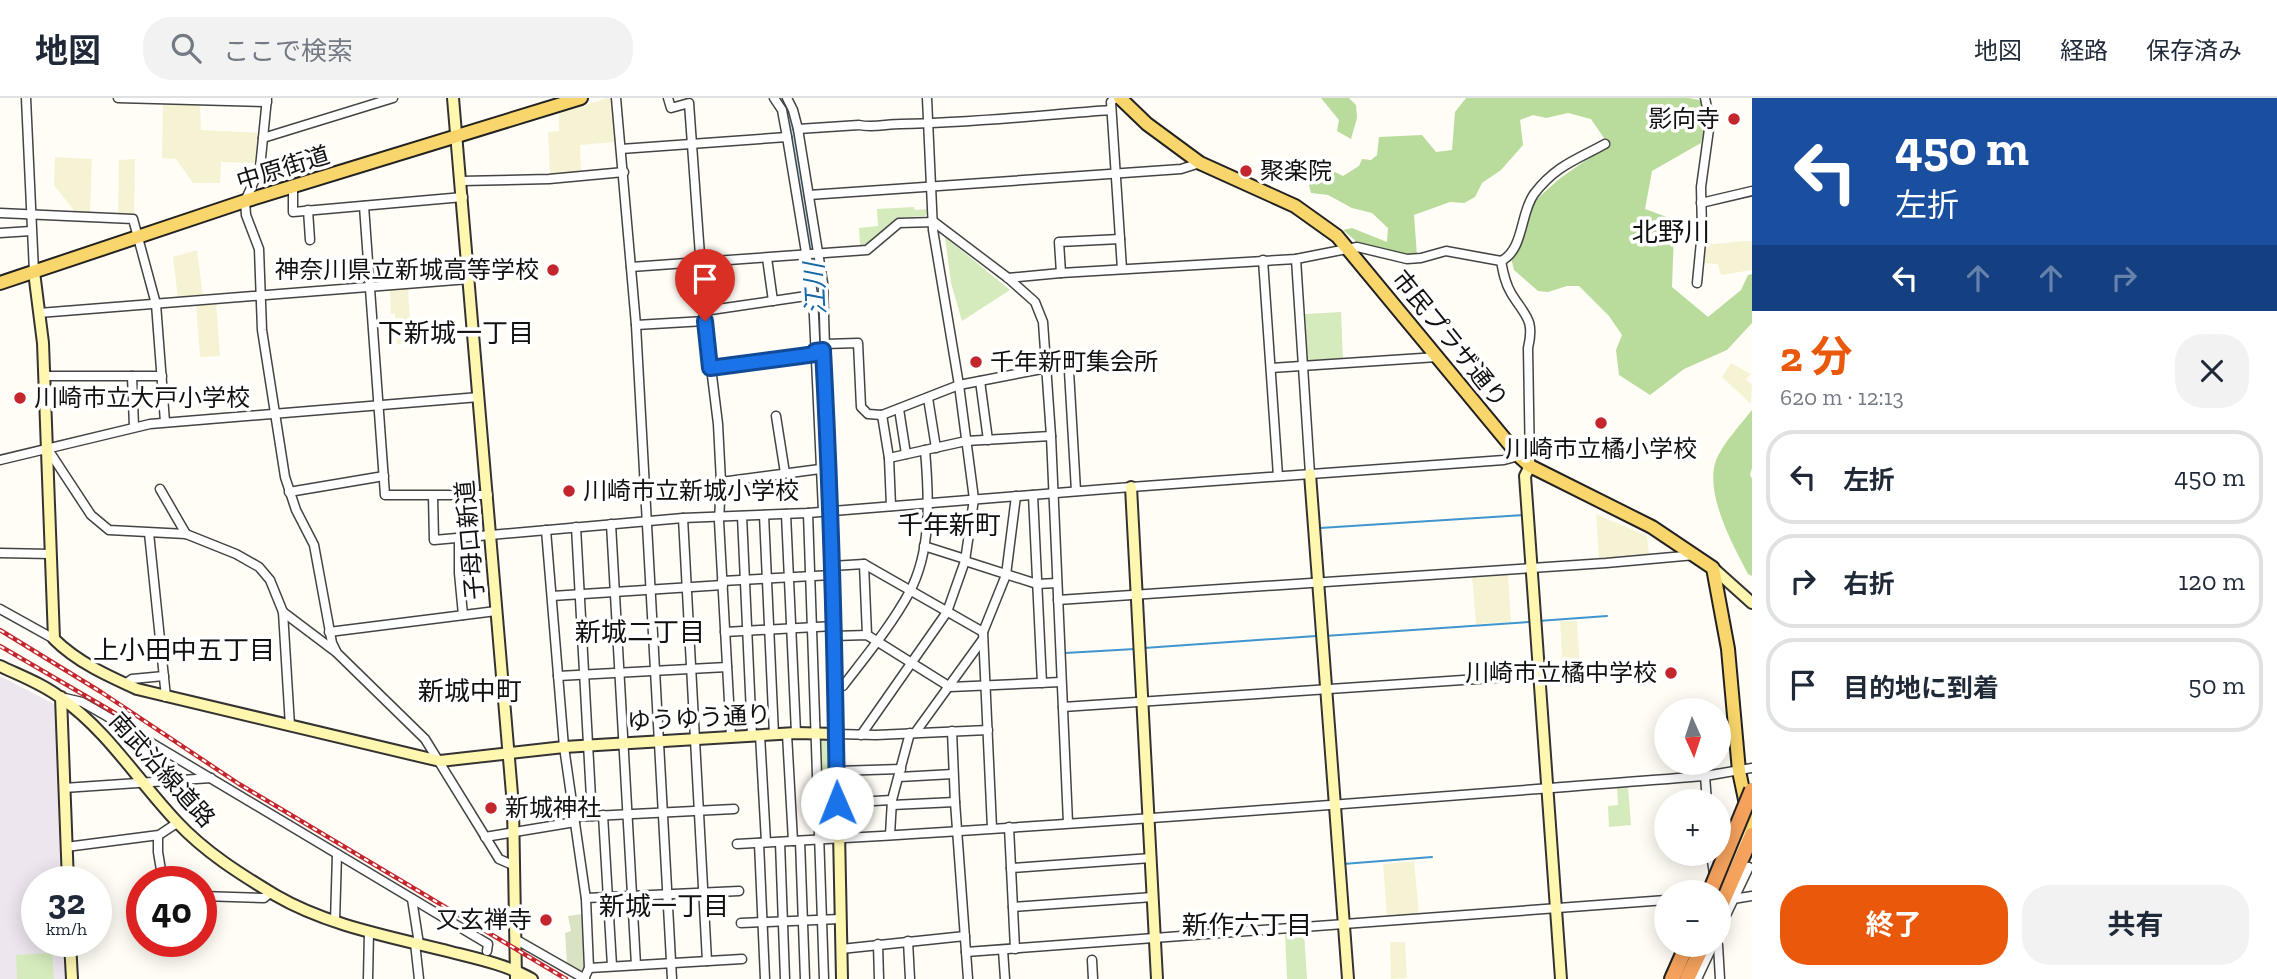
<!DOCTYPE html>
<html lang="ja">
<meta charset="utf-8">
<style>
:root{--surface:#fff;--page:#f2f2f3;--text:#1f2937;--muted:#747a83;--line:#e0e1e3;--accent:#ea580c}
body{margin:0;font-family:"Zilla Slab","Noto Sans JP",serif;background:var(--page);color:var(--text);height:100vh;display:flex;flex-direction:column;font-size:26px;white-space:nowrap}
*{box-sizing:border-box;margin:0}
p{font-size:23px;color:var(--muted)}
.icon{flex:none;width:38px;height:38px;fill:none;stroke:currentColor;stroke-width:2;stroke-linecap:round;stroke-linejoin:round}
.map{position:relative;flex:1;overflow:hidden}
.side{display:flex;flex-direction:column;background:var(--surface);width:525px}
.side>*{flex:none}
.top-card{background:#1a4fa0;color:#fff;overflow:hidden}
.needle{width:46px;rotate:177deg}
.buttons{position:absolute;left:1654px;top:600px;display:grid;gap:14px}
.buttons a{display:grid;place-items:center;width:77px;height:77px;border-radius:50%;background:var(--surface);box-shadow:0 4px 18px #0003;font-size:35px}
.speed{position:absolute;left:21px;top:768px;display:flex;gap:14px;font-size:35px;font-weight:700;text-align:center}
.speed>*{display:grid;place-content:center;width:91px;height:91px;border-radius:50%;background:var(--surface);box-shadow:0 4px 18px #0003;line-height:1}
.speed small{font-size:18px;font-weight:400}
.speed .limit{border:10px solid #d22;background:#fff;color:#111}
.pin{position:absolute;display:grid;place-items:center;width:60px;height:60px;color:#fff;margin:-72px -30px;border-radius:50% 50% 50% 0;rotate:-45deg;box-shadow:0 0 7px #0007}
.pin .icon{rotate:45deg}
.me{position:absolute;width:77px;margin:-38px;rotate:359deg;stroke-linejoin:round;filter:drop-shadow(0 0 5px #0008)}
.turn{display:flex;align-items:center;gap:24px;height:147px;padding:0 28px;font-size:32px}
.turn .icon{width:91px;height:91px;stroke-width:2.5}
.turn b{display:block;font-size:49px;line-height:60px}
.lanes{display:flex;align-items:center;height:66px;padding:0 28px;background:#0003;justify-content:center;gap:35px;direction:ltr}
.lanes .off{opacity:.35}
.round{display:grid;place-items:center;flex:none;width:74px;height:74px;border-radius:28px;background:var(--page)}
.headline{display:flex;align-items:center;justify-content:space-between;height:119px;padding:0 28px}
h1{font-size:42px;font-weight:700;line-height:52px;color:var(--accent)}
.cta{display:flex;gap:14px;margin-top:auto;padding:14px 28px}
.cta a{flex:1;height:80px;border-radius:28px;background:var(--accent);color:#fff;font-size:28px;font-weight:700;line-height:80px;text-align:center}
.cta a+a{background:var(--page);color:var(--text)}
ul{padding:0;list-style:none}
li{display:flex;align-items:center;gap:21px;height:94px;margin:0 14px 10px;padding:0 14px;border:4px solid var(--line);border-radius:28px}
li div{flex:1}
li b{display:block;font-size:26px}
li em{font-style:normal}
header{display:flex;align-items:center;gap:42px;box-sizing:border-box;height:98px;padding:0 35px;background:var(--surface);border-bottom:2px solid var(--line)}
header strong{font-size:33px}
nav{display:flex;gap:38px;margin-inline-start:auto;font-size:24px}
.search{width:490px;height:63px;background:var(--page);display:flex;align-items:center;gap:18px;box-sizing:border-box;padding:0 24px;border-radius:28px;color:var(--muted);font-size:26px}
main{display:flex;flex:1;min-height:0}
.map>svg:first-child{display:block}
.industrial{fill:#eee6ef}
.farmland{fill:#f6f3d4}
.green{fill:#d5ebbd}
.forest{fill:#b9dc9c}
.cemetery{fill:#d9e3c4}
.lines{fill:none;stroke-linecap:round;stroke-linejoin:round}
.stream{stroke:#3f96cf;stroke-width:2}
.river{stroke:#b9e0f7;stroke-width:12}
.street-casing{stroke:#444;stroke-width:11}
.secondary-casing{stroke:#333;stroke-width:14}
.primary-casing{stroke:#222;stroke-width:16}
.highway-casing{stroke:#222;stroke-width:18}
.street{stroke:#fff;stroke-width:8}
.secondary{stroke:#fff6b0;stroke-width:10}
.primary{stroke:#f9d66b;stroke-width:12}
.highway{stroke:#f5a25d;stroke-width:14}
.rail-casing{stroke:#c4262e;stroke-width:4.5}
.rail{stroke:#fff;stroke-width:2;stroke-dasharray:5;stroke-linecap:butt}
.highway-bridge-casing{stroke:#222;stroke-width:18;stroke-linecap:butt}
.highway-bridge{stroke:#f5a25d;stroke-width:14}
.route-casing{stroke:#114b97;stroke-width:18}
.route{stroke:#1a73e8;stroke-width:12}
.poi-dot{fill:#c4262e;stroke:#fff;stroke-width:2.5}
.labels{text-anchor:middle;stroke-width:7;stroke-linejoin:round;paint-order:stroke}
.poi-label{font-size:24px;fill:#111;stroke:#fff;text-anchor:start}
.street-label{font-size:24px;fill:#111;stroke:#fff}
.neighbourhood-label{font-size:26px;fill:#111;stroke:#fff}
.water-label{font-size:26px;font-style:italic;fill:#1768a6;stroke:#fff}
</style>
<header>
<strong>地図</strong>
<div class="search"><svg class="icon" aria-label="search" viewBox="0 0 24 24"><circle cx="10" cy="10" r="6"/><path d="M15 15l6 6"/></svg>ここで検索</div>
<nav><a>地図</a><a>経路</a><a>保存済み</a></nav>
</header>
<main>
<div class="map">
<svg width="1752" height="881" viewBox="0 0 1752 881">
<rect width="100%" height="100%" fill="#fffdf5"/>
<!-- industrial -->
<path class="industrial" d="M0 578 56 607 63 784H37V844H65L67 881H0Z"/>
<!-- farmland -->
<g class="farmland">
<path d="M608 0H611L615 44 580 47 581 73 550 76 548 34 559 33V15Z"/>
<path d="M163 5 200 6 201 32 259 35 256 65 221 64 220 85H193L176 61 162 60Z"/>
<path d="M55 59 92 61 90 115H76L54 87Z"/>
<path d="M135 61 134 117 118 116 119 62Z"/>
<path d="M1742 143H1752V172L1721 177 1718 166 1702 165 1704 147Z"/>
<path d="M197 152 203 199 178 201 173 159Z"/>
<path d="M408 190 411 245 397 246 395 216H391L390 191Z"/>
<path d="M216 205 220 258 200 259 196 206Z"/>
<path d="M1731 265 1751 276 1746 281 1752 287 1751 306 1722 279Z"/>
<path d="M1596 416 1647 438 1649 457 1599 461Z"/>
<path d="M1508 476 1511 524 1476 526 1472 478Z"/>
<path d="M1560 523H1577L1580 571H1563Z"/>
<path d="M1414 763 1419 816 1387 819 1383 766Z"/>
<path d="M1390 844H1405L1407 880 1391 881Z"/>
</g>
<!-- green -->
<g class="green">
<path d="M914 109 915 112 928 111V114L925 118 896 120 866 148H860L859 130 878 128 877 111Z"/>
<path d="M945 139 1010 192 962 223 951 185Z"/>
<path d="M1341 214 1343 262 1308 264 1305 216Z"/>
<path d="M830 639 833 738 823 739 819 640Z"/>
<path d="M1628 689 1631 727 1609 729 1608 708 1618 707 1617 690Z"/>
<path d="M1304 833 1307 881H1287L1285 834Z"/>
<path d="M52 855 54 881H17L16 857Z"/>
</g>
<!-- forest -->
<g class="forest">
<path d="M1321 0H1349L1356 7 1357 20 1351 41 1337 33 1339 22Z"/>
<path d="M1466 0H1689L1704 3 1706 21 1701 45 1652 73 1645 111 1667 119 1674 131 1672 189 1708 219 1741 192 1748 177 1752 176V225L1727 252 1684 271 1650 297 1619 277 1616 252 1622 237 1609 218 1579 188H1567L1548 194 1538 193 1514 172 1511 160 1527 118 1537 101 1559 81 1602 51 1604 40 1591 21 1568 15 1546 20 1533 17 1520 22 1523 47 1501 72 1482 85 1475 99 1464 105 1450 104 1414 117 1417 158H1404L1359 146 1343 132 1352 130 1387 144 1388 130 1372 115 1352 110 1328 97 1311 95 1309 87 1322 73 1331 72 1343 78 1359 68 1362 61 1371 62 1377 57 1379 39 1422 37 1436 54 1452 52 1455 14Z"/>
<path d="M1752 312V370L1750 377 1752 381V478L1748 476C1733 447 1700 389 1719 356 1727 341 1741 326 1752 312Z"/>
</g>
<!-- cemetery -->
<path class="cemetery" d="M582 816 584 866 582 874 567 865 565 835 571 833 568 818Z"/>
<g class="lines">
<!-- stream -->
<g class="stream">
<path d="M826 419 827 472"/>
<path d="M1320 430 1524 417"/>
<path d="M828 481 829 522"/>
<path d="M1538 523 1607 518"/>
<path d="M1325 538 1529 524"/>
<path d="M1144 550 1316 538"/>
<path d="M1065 555 1135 551"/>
<path d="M1343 766 1432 759"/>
</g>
<!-- river -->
<path class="river" d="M780 0 786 9 797 59 813 155 821 294"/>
<defs>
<g id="street">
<path d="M26 0 34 174"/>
<path d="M118 0 267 4"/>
<path d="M267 0 260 70 245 103 246 117 259 151 262 232 285 379 296 412 314 447 332 545 337 555 425 641 499 761 515 768"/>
<path d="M616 0 636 227 672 881"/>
<path d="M668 0 671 10 689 5 704 213 718 326 721 384 719 423 731 639"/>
<path d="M774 0 782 12 787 39 813 197 823 413"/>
<path d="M787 0 793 12 798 31 823 185 837 636 876 637 988 632"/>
<path d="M1115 0 1111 4 1122 171"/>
<path d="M798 31 859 27C872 30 887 26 901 26 971 25 1042 17 1111 12"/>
<path d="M263 40 393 0"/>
<path d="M621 51 787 39"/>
<path d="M461 83 549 81 624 74"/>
<path d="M293 89V114L463 99"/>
<path d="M809 97 1181 71 1200 65"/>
<path d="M1701 105 1752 93"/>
<path d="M364 108 385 397H488"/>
<path d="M308 112 310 142"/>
<path d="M0 115 133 121 156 206 165 324"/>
<path d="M0 135 31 133"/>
<path d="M767 160 773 203"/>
<path d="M1296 161 1310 376"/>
<path d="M1263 162 1278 378"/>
<path d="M1501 163C1503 174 1505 185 1511 195 1525 218 1535 221 1528 250L1530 368"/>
<path d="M631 169 867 152 899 125 934 124 1008 180 1035 204 1043 224 1051 338 1068 725"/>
<path d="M1061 175 1059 144 1120 141"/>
<path d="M1008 180 1061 175 1296 161 1357 149 1407 161 1421 160 1446 153 1501 163C1524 152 1520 115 1534 96 1555 68 1576 62 1605 46"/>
<path d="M1697 185 1702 133 1701 89 1710 24 1705 0"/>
<path d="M704 213 813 197"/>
<path d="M39 215 469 181"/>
<path d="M636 227 705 223"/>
<path d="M825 246 858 245 861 309 868 316 882 317 959 287 1047 270"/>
<path d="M710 270 815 256"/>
<path d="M1271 270 1437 259"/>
<path d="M1069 273 1076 393"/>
<path d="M44 278H162"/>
<path d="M132 278 134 329"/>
<path d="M980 283 988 342"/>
<path d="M928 300 936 350"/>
<path d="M899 311 906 356"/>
<path d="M882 317 889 360 891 408"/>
<path d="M776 318 785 375"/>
<path d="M47 350 91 417 109 432 186 436 236 456 259 469 270 482 283 514 290 628"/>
<path d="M889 360 966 343 1051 338"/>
<path d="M0 362 150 326 479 299"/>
<path d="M721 384 820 371"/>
<path d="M160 391 186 436"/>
<path d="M289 394 384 378"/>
<path d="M1033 397 1042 585"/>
<path d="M433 398 434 442 683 420 808 415 1131 389 1504 362 1519 358"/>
<path d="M808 415 824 881"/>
<path d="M786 416 796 635"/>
<path d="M764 417 774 637"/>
<path d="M742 418 752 638"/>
<path d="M683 420 707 863"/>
<path d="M611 426 636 867"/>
<path d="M576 429 592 718"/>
<path d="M546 432 564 649 586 801 589 870 584 881"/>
<path d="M149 435 166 599"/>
<path d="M459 440V475L463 517"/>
<path d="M924 448 965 461"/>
<path d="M0 455 51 456"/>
<path d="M965 463 1037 486 1057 485"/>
<path d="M864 466 867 537"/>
<path d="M832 468 864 466 983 534"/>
<path d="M722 483 832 477"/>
<path d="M552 498 723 487"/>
<path d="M1058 502 1606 465 1695 457"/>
<path d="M0 511 54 541"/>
<path d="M283 514 336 554"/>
<path d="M329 534 496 513"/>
<path d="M725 534 834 528"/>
<path d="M834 538 867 537 950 589 1061 584"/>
<path d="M558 578 727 569"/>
<path d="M125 586 132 581 164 578"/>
<path d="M836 588H843C866 558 891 528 909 495 932 453 929 398 925 352"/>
<path d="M65 600 82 604 103 616 488 846 487 853"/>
<path d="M1063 609 1613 572"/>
<path d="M952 633 955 704 968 881"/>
<path d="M915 635 983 541"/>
<path d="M787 636 793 743"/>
<path d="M760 637 766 744"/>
<path d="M861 637 947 514 965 463 974 401 959 287 933 132 927 0"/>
<path d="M837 673 901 671"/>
<path d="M1705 678 1707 704"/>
<path d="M899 679 953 676"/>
<path d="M64 690 211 680"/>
<path d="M837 705 892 702"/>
<path d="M892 707 955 704"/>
<path d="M603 717 612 868"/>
<path d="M573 719 734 711"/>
<path d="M1009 729 1015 851"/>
<path d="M992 730 983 534 1006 477 1016 398"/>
<path d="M890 737 892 702 910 635"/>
<path d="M158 738V754L163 784"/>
<path d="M485 739 575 724"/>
<path d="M800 743 805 881"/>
<path d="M780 744 785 881"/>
<path d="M759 745 765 881"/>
<path d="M737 746C1060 729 1383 703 1705 678L1752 670"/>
<path d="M66 749 159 737 177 725"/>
<path d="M1711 756 1714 776"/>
<path d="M1011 770 1151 760"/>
<path d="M201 798 264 800 271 794"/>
<path d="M586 800 739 793"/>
<path d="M412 801 419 846"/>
<path d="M1733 801 1752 798"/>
<path d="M1013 809 1153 799"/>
<path d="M335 824 337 756"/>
<path d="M741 825 840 821"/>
<path d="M1718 834 1749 769"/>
<path d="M515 841 585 881"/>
<path d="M908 843 910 881"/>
<path d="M415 845 419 881"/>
<path d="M878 846 879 881"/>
<path d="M1718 847 1720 881"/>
<path d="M841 851 965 838"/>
<path d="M1003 852 1005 881"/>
<path d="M966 854 1666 802"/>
<path d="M1092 862 1093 881"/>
<path d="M589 870 742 861"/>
<path d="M368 881 369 833"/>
<path d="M1697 881 1713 847"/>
</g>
<g id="secondary">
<path d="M453 0 513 708 516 881"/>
<path d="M34 174 43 245 54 541C77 564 108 578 137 591L440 663 564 649 796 635 837 636 842 881"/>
<path d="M1530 368 1525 378 1561 881"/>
<path d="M1310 376 1348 881"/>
<path d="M1131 389 1157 881"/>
<path d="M1713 470 1752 505"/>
<path d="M0 568C21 578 43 586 61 600 108 633 138 683 177 724 205 754 240 776 275 797 328 828 392 839 451 854 479 861 507 867 532 881"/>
<path d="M61 599 68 784"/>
<path d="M1717 794 1742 733"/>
<path d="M70 844 72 881"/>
</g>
<g id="primary">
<path d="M1120 0 1147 26 1200 65 1295 108 1337 138 1519 358 1530 368 1652 429 1713 470 1728 551 1739 673 1752 735"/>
<path d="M0 185 245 103 581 0"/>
</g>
<g id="highway">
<path d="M1718 814 1752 737"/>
<path d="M1672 881 1687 847"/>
<path d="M1687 881 1703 847"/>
</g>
</defs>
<!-- street casing -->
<use href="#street" class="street-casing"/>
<!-- secondary casing -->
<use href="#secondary" class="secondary-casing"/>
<!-- primary casing -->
<use href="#primary" class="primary-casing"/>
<!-- highway casing -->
<use href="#highway" class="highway-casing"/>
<!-- street -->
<use href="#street" class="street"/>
<!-- secondary -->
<use href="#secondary" class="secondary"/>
<!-- primary -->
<use href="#primary" class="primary"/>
<!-- highway -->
<use href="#highway" class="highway"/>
<defs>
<g id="rail">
<path d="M0 532 101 594 239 686 566 881"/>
<path d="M0 548 120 618"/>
</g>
</defs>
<!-- rail casing -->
<use href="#rail" class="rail-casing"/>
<!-- rail -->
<use href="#rail" class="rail"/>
<defs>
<path id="highway-bridge" d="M1710 794 1752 692"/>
</defs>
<!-- highway-bridge casing -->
<use href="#highway-bridge" class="highway-bridge-casing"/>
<!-- highway-bridge -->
<use href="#highway-bridge" class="highway-bridge"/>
</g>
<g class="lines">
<defs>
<path id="route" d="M705 223 710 270 801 258 815 256V253L823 252C831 403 835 554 837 705"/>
</defs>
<!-- route casing -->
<use href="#route" class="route-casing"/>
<!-- route -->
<use href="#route" class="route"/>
</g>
<!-- markers -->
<g class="poi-dot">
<circle cx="1734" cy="21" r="7"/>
<circle cx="1246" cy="73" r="7"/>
<circle cx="553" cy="172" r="7"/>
<circle cx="976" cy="264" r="7"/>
<circle cx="20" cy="300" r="7"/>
<circle cx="1601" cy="325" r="7"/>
<circle cx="569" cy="393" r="7"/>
<circle cx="1671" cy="575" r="7"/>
<circle cx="491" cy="710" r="7"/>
<circle cx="546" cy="822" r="7"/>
</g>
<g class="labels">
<!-- poi labels -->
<g class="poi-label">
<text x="1720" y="29" text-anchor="end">影向寺</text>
<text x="1260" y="81">聚楽院</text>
<text x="539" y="180" text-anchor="end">神奈川県立新城高等学校</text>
<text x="990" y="272">千年新町集会所</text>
<text x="34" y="308">川崎市立大戸小学校</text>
<text x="1601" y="359" text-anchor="middle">川崎市立橘小学校</text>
<text x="583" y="401">川崎市立新城小学校</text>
<text x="1657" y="583" text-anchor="end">川崎市立橘中学校</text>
<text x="505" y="718">新城神社</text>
<text x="532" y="830" text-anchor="end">又玄禅寺</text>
</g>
<!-- street labels -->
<g class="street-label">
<text transform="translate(283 70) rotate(-17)" y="8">中原街道</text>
<text transform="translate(1450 241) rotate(51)" y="8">市民プラザ通り</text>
<text transform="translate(470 442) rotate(-95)" y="8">子母口新道</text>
<text transform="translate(699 620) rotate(-3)" y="8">ゆうゆう通り</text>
<text transform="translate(162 672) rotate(48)" y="8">南武沿線道路</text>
</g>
<!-- neighbourhood labels -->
<g class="neighbourhood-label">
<text x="1671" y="143">北野川</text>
<text x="456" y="244">下新城一丁目</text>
<text x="949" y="436">千年新町</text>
<text x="640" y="543">新城二丁目</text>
<text x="184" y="561">上小田中五丁目</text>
<text x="470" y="602">新城中町</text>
<text x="664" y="817">新城一丁目</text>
<text x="1247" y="836">新作六丁目</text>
</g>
<!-- water labels -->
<g class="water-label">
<text transform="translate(815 191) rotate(-93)" y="9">江川</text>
</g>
</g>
</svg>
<div class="buttons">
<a><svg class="needle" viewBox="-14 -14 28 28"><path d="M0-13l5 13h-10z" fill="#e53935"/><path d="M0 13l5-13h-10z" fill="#747a83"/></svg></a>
<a>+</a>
<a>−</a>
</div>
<div class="speed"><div>32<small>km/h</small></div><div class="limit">40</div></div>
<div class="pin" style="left:705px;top:223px;background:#d93025"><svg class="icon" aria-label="arrive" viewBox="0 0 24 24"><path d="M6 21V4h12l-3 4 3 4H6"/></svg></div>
<svg class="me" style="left:837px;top:705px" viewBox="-20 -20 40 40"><circle r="19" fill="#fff"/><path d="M0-13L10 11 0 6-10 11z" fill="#1a73e8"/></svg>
</div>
<section class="side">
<div class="top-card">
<div class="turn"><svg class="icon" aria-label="left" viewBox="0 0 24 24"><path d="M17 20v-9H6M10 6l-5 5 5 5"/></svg><div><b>450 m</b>左折</div></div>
<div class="lanes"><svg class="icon" aria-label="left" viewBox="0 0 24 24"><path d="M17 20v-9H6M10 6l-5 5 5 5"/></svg><svg class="icon off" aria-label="ahead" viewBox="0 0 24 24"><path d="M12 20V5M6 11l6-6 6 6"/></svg><svg class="icon off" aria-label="ahead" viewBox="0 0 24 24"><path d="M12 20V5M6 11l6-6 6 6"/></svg><svg class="icon off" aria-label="right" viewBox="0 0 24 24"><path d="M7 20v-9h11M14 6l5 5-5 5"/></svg></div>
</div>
<div class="headline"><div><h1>2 分</h1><p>620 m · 12:13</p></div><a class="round"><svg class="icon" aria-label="close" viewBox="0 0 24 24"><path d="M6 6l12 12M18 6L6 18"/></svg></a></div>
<ul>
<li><svg class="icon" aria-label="left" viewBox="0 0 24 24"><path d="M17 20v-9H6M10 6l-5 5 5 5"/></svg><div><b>左折</b></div><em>450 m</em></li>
<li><svg class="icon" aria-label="right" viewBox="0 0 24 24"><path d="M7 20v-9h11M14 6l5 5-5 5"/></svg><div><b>右折</b></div><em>120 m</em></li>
<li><svg class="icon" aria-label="arrive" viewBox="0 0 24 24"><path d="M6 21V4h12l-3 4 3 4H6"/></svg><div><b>目的地に到着</b></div><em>50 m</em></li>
</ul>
<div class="cta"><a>終了</a><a>共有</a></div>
</section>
</main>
